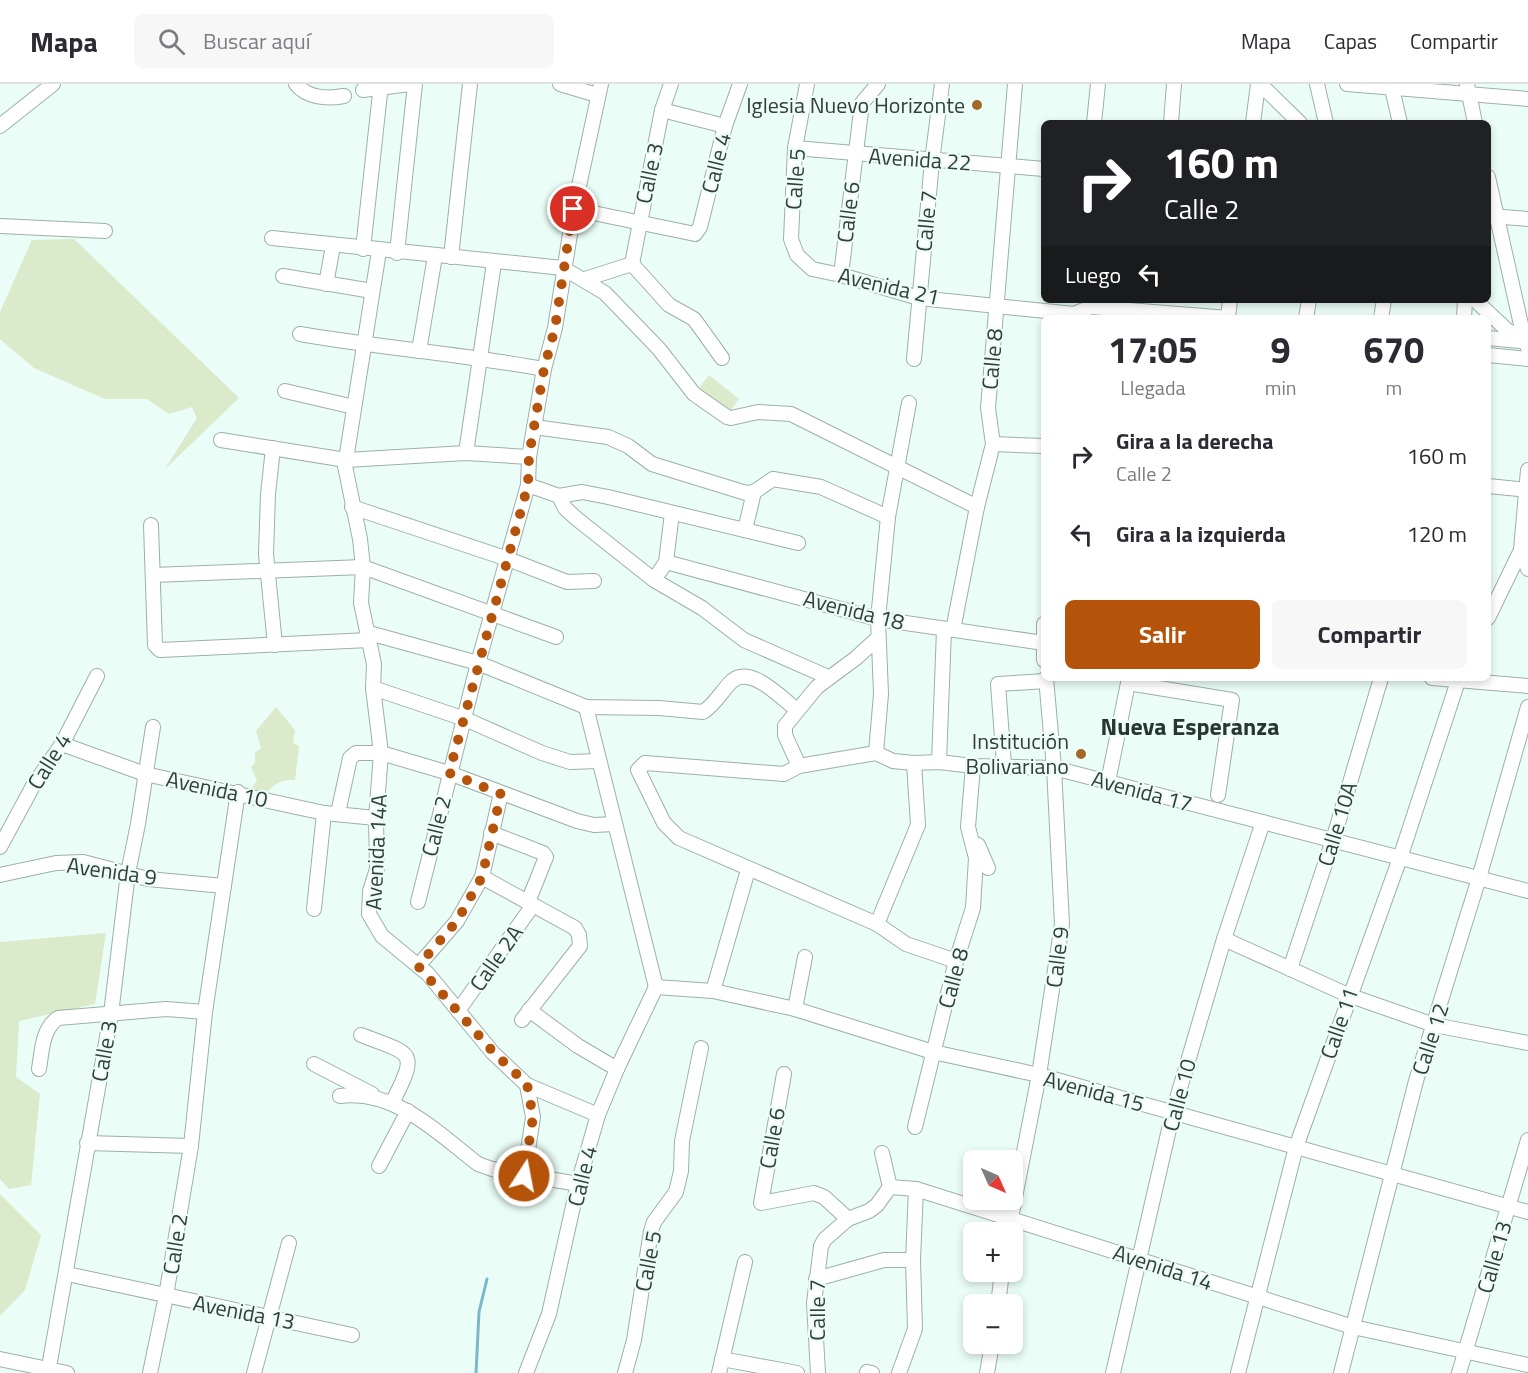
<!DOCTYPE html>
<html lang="es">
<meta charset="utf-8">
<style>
:root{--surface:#fff;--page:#f7f7f7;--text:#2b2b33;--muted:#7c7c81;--line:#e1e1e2;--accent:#b45309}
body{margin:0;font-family:"Titillium Web",sans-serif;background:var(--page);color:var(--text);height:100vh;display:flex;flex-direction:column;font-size:22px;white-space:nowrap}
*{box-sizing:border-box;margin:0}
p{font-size:20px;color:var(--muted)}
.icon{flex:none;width:33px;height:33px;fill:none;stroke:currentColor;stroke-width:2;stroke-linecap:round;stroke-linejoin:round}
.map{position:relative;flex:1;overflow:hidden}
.drawer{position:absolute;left:1041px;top:231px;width:450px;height:366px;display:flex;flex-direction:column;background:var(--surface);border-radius:9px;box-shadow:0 3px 9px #0003}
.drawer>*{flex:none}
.guide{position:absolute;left:1041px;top:36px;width:450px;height:183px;border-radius:9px;box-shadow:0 3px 9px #0003;background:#202124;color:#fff;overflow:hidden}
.needle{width:39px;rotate:135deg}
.fabs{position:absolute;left:963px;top:1066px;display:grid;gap:12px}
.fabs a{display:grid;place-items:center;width:60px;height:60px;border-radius:9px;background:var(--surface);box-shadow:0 3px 9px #0003;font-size:30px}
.pin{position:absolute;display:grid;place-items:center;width:51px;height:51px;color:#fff;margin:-26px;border:3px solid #fff;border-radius:50%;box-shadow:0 2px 6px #0007}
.me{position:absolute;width:66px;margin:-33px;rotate:11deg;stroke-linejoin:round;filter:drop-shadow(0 0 4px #0008)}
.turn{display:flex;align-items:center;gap:21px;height:126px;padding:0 24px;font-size:27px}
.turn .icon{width:78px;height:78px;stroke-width:2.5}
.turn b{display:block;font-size:42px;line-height:51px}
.then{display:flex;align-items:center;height:57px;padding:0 24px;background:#0003;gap:12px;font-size:22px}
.eta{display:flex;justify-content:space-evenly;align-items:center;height:102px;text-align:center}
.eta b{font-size:36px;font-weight:700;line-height:42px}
.cta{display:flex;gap:12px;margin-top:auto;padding:12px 24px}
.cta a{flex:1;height:69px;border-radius:9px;background:var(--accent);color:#fff;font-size:24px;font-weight:700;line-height:69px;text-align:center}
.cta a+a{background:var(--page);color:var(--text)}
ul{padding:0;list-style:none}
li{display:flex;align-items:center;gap:18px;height:78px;padding:0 24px}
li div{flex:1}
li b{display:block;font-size:22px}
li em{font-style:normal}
header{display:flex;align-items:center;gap:36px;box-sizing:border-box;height:84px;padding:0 30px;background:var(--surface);border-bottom:2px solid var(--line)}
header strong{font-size:28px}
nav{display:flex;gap:33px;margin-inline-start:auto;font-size:21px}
.search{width:420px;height:54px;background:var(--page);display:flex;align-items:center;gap:15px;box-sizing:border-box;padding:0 21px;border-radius:9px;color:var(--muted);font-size:22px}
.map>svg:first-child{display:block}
.green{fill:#daeacb}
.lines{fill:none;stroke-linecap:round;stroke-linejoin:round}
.stream{stroke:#7bb8ca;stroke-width:3}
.minor-casing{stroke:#9eafa9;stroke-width:16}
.minor{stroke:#fff;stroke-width:14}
.route{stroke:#b45309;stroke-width:10;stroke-dasharray:0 18}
.poi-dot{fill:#a36828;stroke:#eafdf7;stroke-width:2}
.labels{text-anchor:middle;stroke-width:4.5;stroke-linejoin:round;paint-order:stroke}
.poi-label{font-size:22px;fill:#363d3b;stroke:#eafdf7;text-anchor:end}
.street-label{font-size:22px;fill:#363d3b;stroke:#eafdf7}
.neighbourhood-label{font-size:24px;font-weight:bold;fill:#273631;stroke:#eafdf7}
</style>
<header>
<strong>Mapa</strong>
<div class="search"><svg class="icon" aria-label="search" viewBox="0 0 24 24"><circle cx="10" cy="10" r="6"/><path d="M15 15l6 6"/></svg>Buscar aquí</div>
<nav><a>Mapa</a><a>Capas</a><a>Compartir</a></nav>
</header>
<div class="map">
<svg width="1528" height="1289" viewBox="0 0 1528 1289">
<rect width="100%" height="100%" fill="#eafdf7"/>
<!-- green -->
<g class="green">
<path d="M74 155 239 314 165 385 197 334 192 323 169 330 147 315H105L75 302 34 284 0 255V228L32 156Z"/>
<path d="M709 291 739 315 727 331 697 307Z"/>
<path d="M276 623 295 646 293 659 299 662 295 696C281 695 275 700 266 709L251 705 257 697 251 683 255 679V669L261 664 256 647Z"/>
<path d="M106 849 95 920 19 937 16 993 40 1010 31 1101 9 1105 0 1095V858Z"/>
<path d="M0 1110 41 1151 25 1206 0 1232Z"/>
</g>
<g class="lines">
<!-- stream -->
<path class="stream" d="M476 1289 479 1228 487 1195"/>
<defs>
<g id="minor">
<path d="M296 0C307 14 327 15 344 12"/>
<path d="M560 0 597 11"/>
<path d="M807 0 795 64 791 155 797 171 812 185 841 191 919 214 1074 230 1083 234"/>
<path d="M1260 0 1300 39"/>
<path d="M1317 0 1326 39"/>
<path d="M1347 0 1528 15"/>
<path d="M1391 0 1400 39"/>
<path d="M1467 0 1475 39"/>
<path d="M363 6 410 0"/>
<path d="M662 26 725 42"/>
<path d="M1094 39 1098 0"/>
<path d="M1171 39 1174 0"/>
<path d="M1253 39 1258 0"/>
<path d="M0 42 53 0"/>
<path d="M795 64 1044 85"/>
<path d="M1488 93 1524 254 1528 264"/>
<path d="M574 125 695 150 700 143 725 42 740 0"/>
<path d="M1490 132 1528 135"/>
<path d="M0 142 105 147"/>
<path d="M272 154 563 184 605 209 659 265 694 310 727 333 731 334 758 328 791 330 977 423"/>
<path d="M363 165 381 0"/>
<path d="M379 167 345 382 360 455 363 483 361 519 374 580 373 604 381 669 376 734 377 785 370 807 369 830 382 852 428 890 493 969 527 1001 533 1033 524 1092"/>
<path d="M397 169 415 0"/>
<path d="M451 173 470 0"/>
<path d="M632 180 662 26 671 0"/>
<path d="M632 180 669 221 694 235 722 274"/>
<path d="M841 191 862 19 878 0"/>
<path d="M283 192 372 207"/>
<path d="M585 195 632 180"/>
<path d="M326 200 333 162"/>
<path d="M1475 216 1508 247 1524 254"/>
<path d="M1074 230 1091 223 1229 234"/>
<path d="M1228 234 1230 216"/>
<path d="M1306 234 1309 216"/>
<path d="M1381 234 1384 216"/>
<path d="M1464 234 1465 216"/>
<path d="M300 250C381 264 463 270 544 285"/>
<path d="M1488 254 1520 257"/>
<path d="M419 267 435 172"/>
<path d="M1488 271 1528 275"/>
<path d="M914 275 932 77 942 0"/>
<path d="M285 307 354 323"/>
<path d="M534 343 608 353 628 362 652 380 746 409 754 408 773 395 821 403 888 433"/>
<path d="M221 356 346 376 466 369 529 373"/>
<path d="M993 360 1044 362"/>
<path d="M273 364 268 410 266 470 275 561"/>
<path d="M466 369 494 179"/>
<path d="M1528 386 1521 466 1528 485"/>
<path d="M528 401 559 412 582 408 608 413 798 459"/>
<path d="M1488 402 1528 406"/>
<path d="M559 412 565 424 577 435 654 496 702 524 744 556 828 593"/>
<path d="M352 423 508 475 567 498 594 497"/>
<path d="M151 441 155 561 160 566 369 556"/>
<path d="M745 446 754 408"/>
<path d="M666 478 878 535 1044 559"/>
<path d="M153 491 363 483 556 553"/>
<path d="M654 496 666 478 672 429"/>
<path d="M1488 534 1521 466"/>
<path d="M1044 540V576"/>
<path d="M953 546 977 423 993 360 988 324 1015 0"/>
<path d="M369 549 478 579 586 623 659 624 703 628C713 622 721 609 729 600 748 577 781 614 797 626"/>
<path d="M1432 594 1528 602"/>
<path d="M1128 599 1232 616 1218 711"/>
<path d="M373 604 465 635 542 669 570 678 598 677"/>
<path d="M586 623 656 903"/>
<path d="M62 660 145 690 324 729 376 734"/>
<path d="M876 669 881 610 878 535 888 433 909 319"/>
<path d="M939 678 944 546"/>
<path d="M1004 681 998 600 1046 597"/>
<path d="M799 682 785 651V642L817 603 856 574 878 554"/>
<path d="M1108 698 1129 594"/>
<path d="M338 729 350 674 356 669H381L449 689 577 737 594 741 614 740"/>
<path d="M491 749 543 769 546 773 528 818"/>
<path d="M978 761 988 784"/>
<path d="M0 763 33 702 62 660 97 592"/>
<path d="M0 791 56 779 83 778 148 795 224 802"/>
<path d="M482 793 575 844 579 851 580 862 522 936"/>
<path d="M418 818 478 579 528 401 529 373 544 285 555 244 574 125 601 0"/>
<path d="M314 825 324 729"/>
<path d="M877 840 918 741 914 679"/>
<path d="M1224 855 1348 911 1434 941 1528 959"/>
<path d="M956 877 906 860 877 840 679 754 664 739 638 686 645 679 784 690 799 682 876 669 893 677 914 679 939 678 973 682 1054 684 1528 807"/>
<path d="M418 882 457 837 482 793 501 709"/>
<path d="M1290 885 1333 756 1381 594"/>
<path d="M656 903 713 907 795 925 933 968 1039 991 1528 1128"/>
<path d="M713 907 748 786"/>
<path d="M795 925 805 873"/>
<path d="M529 926 578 962 617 985"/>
<path d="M458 927 533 821"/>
<path d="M361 951C413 971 419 966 392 1019"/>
<path d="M314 980 372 1010"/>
<path d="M39 985C42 967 42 945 58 934L166 925 205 928"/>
<path d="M784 990 761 1119 814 1109 824 1113 848 1135"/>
<path d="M527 1001 598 1031"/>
<path d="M340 1012C395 1005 438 1049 478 1080L492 1085 578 1100"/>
<path d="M915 1043 956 877 973 824 976 774 968 743 973 682"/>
<path d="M87 1059 191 1062"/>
<path d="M882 1069 890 1103"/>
<path d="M379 1082 408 1027"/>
<path d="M890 1103 916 1105 1353 1243 1528 1281"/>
<path d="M1008 1149 1039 991 1062 840 1054 684 1046 594"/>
<path d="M67 1190 352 1251"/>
<path d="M816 1195 884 1176H913"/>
<path d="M998 1221 1002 1188"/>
<path d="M0 1275 67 1289"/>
<path d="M722 1275 797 1289"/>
<path d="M867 1288 872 1289"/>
<path d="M48 1289 111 930 128 789 138 740 153 643"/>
<path d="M150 1289 166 1212 191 1062 205 928 238 708"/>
<path d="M254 1289 289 1159"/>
<path d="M526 1289 549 1230 578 1100 598 1031 617 985 656 903"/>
<path d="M625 1289 634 1256 651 1147 654 1138 676 1108 681 1087 682 1057 701 964"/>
<path d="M719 1289 745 1178"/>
<path d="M818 1289 814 1219 821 1162 825 1155 848 1135 869 1127 877 1121 890 1103"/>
<path d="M899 1289 915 1245 913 1176 916 1105"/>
<path d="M987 1289 992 1260"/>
<path d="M1113 1289 1173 1028 1224 855 1263 738"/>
<path d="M1238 1289 1296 1063 1400 774 1459 594"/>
<path d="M1341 1289 1416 997 1479 794 1528 623"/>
<path d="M1459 1289 1528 1056"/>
</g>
</defs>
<!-- minor casing -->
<use href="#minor" class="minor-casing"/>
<!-- minor -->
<use href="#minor" class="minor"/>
</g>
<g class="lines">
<!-- route -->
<path class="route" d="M524 1092 533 1033 527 1000 494 969 418 882 457 837 482 793 501 710 449 689 528 401 529 372 544 285 555 244 573 125"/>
</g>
<!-- markers -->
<g class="poi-dot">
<circle cx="977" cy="21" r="6"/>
<circle cx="1081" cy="670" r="6"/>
</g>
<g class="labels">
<!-- poi labels -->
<g class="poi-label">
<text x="965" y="29">Iglesia Nuevo Horizonte</text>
<text x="1069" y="665">Institución<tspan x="1069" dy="25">Bolivariano</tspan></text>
</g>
<!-- street labels -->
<g class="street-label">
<text transform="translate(920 75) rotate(4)" y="8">Avenida 22</text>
<text transform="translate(716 79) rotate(-76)" y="8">Calle 4</text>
<text transform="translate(649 89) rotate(-78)" y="8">Calle 3</text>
<text transform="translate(795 95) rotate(-86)" y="8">Calle 5</text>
<text transform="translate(848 128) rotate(-83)" y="8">Calle 6</text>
<text transform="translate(926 137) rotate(-85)" y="8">Calle 7</text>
<text transform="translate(889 202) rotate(13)" y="8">Avenida 21</text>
<text transform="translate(992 275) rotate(-85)" y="8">Calle 8</text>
<text transform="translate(854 526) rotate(14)" y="8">Avenida 18</text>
<text transform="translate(49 677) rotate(-58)" y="8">Calle 4</text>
<text transform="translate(217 705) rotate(12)" y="8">Avenida 10</text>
<text transform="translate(1142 707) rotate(15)" y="8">Avenida 17</text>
<text transform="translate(1337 740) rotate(-73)" y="8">Calle 10A</text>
<text transform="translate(436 742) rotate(-76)" y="8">Calle 2</text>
<text transform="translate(376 768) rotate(-87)" y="8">Avenida 14A</text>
<text transform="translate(112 787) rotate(8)" y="8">Avenida 9</text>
<text transform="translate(1057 873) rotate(-83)" y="8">Calle 9</text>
<text transform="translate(496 874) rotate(-55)" y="8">Calle 2A</text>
<text transform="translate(953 894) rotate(-75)" y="8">Calle 8</text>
<text transform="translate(1339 939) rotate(-71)" y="8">Calle 11</text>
<text transform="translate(1430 955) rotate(-72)" y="8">Calle 12</text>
<text transform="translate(104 967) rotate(-80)" y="8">Calle 3</text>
<text transform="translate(1094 1007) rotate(15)" y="8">Avenida 15</text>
<text transform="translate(1179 1011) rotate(-75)" y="8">Calle 10</text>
<text transform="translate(772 1054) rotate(-80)" y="8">Calle 6</text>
<text transform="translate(582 1092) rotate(-76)" y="8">Calle 4</text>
<text transform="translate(175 1160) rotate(-81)" y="8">Calle 2</text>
<text transform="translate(1494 1173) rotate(-74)" y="8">Calle 13</text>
<text transform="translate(648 1177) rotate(-79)" y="8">Calle 5</text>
<text transform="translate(1163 1183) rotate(18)" y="8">Avenida 14</text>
<text transform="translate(817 1226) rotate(-90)" y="8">Calle 7</text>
<text transform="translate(244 1228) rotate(11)" y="8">Avenida 13</text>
</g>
<!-- neighbourhood labels -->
<g class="neighbourhood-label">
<text x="1190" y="651">Nueva Esperanza</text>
</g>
</g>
</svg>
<div class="fabs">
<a><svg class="needle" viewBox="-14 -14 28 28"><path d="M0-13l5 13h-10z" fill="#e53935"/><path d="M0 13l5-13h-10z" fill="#7c7c81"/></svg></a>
<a>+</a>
<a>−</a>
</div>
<div class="pin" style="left:573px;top:125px;background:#d93025"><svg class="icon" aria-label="arrive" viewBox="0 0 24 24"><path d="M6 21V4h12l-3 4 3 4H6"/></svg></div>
<svg class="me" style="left:524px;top:1092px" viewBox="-20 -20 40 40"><circle r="17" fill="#b45309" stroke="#fff" stroke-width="3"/><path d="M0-11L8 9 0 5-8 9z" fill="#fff"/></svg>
<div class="guide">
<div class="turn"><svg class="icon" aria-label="right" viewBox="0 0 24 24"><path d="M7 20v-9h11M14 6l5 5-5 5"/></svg><div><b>160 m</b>Calle 2</div></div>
<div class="then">Luego<svg class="icon" aria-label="left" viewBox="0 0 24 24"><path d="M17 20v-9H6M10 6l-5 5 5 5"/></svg></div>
</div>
<section class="drawer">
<div class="eta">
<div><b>17:05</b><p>Llegada</p></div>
<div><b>9</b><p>min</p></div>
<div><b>670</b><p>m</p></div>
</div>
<ul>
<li><svg class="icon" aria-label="right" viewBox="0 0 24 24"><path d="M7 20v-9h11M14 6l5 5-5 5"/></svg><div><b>Gira a la derecha</b><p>Calle 2</p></div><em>160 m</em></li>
<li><svg class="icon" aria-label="left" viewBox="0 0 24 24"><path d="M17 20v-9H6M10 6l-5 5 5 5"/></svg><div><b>Gira a la izquierda</b></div><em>120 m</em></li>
</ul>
<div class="cta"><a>Salir</a><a>Compartir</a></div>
</section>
</div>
